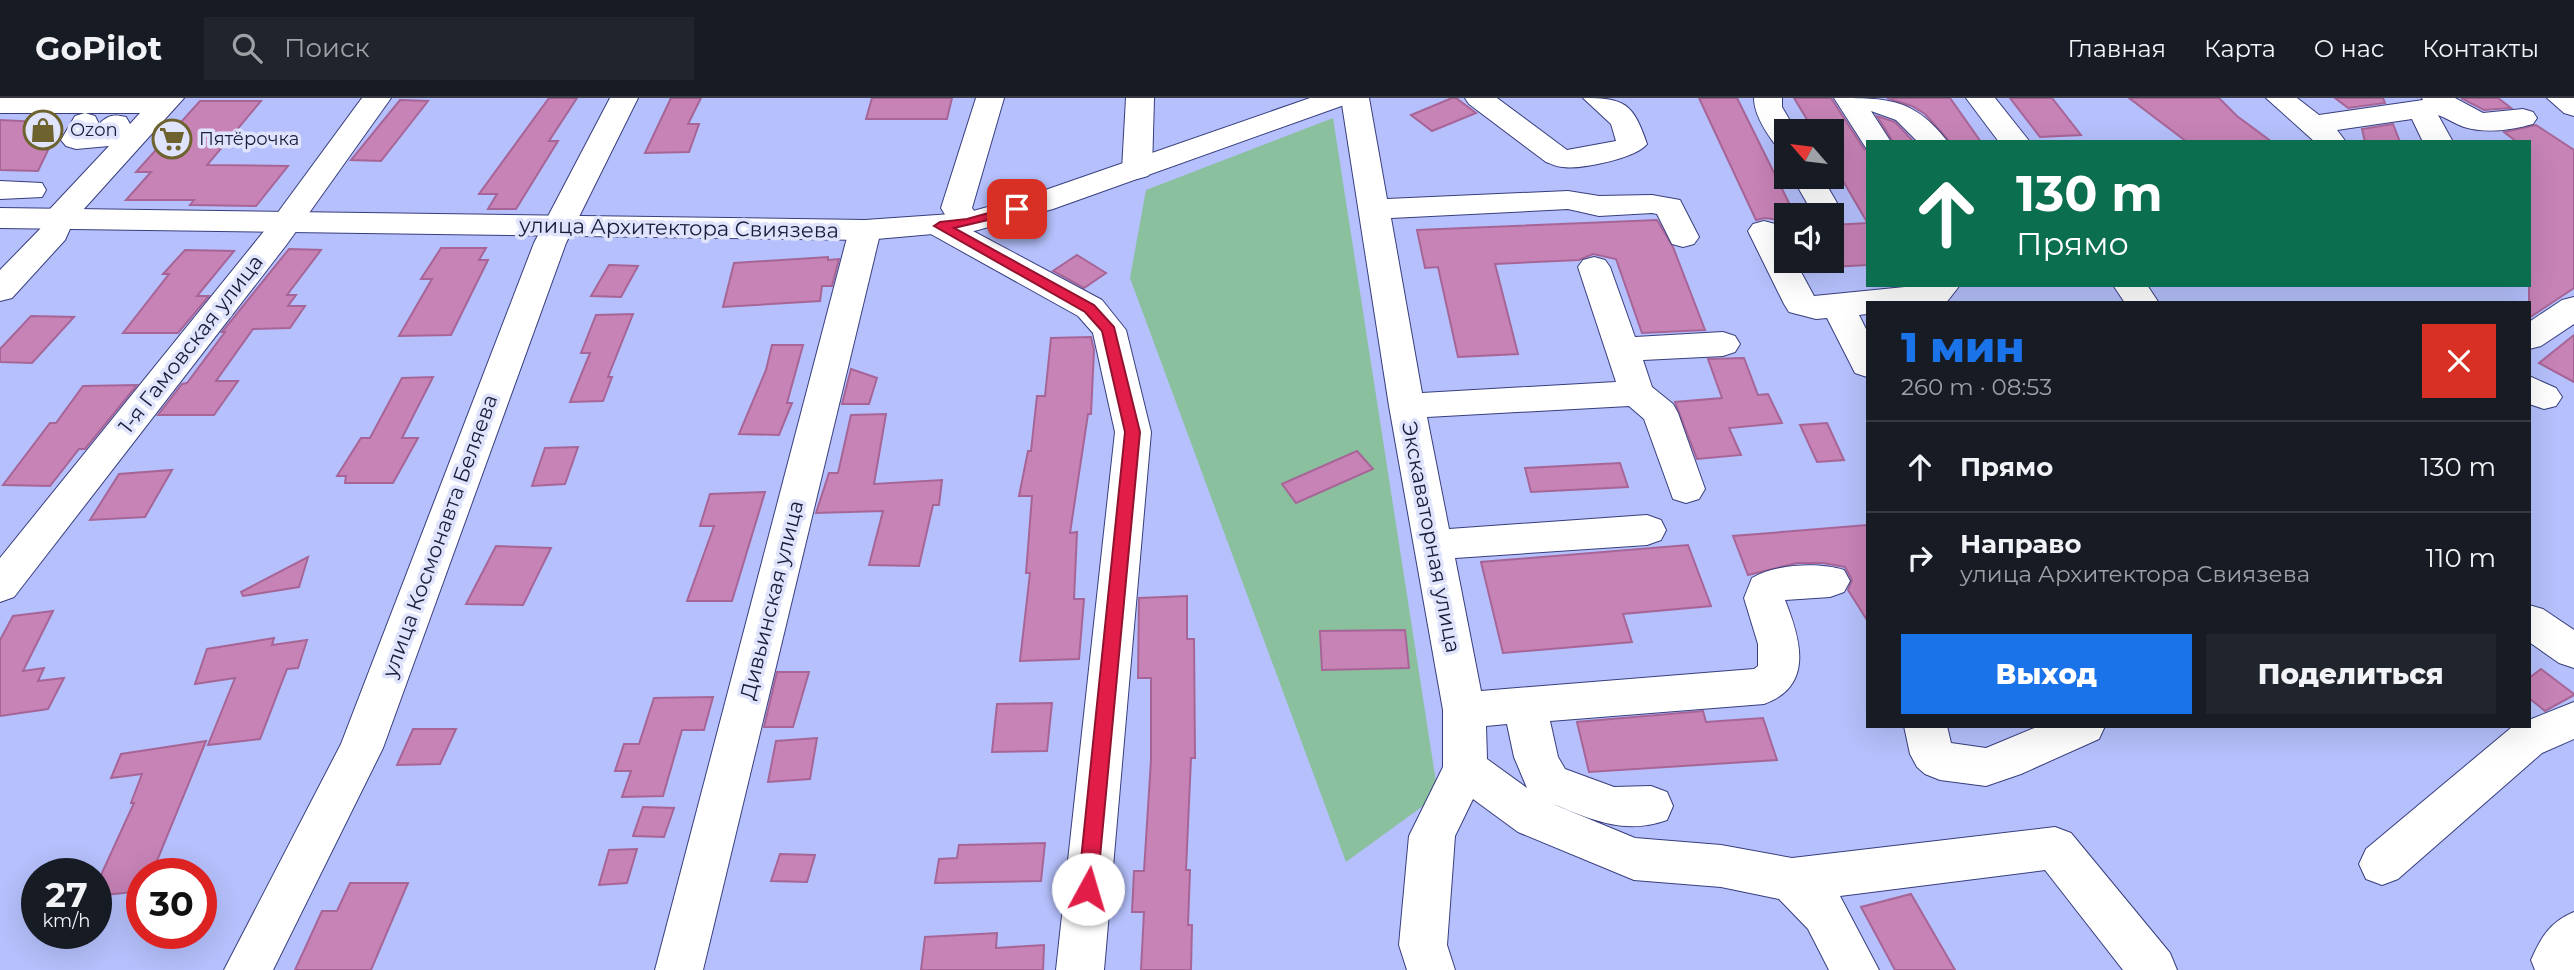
<!DOCTYPE html>
<html lang="ru">
<meta charset="utf-8">
<style>
:root{--surface:#171b24;--page:#20242c;--text:#f1f3f6;--muted:#9ea1a6;--line:#363941;--accent:#1a73e8}
body{margin:0;font-family:Montserrat,sans-serif;background:var(--page);color:var(--text);height:100vh;display:flex;flex-direction:column;font-size:26px;white-space:nowrap}
*{box-sizing:border-box;margin:0}
p{font-size:23px;color:var(--muted)}
.icon{flex:none;width:38px;height:38px;fill:none;stroke:currentColor;stroke-width:2;stroke-linecap:round;stroke-linejoin:round}
.map{position:relative;flex:1;overflow:hidden}
.panel{position:absolute;left:1866px;top:203px;width:665px;height:427px;display:flex;flex-direction:column;background:var(--surface);border-radius:0px;box-shadow:0 7px 28px #0002}
.panel>*{flex:none}
.hud{position:absolute;left:1866px;top:42px;width:665px;height:147px;border-radius:0px;box-shadow:0 7px 28px #0002;background:#0b6e4f;color:#fff;overflow:hidden}
.needle{width:46px;rotate:298deg}
.buttons{position:absolute;left:1774px;top:21px;display:grid;gap:14px}
.buttons a{display:grid;place-items:center;width:70px;height:70px;border-radius:0px;background:var(--surface);box-shadow:0 7px 28px #0002;font-size:35px}
.speed{position:absolute;left:21px;top:760px;display:flex;gap:14px;font-size:35px;font-weight:700;text-align:center}
.speed>*{display:grid;place-content:center;width:91px;height:91px;border-radius:50%;background:var(--surface);box-shadow:0 7px 28px #0002;line-height:1}
.speed small{font-size:18px;font-weight:400}
.speed .limit{border:10px solid #d22;background:#fff;color:#111}
.pin{position:absolute;display:grid;place-items:center;width:60px;height:60px;color:#fff;margin:-30px;border-radius:14px;box-shadow:0 4px 10px #0006}
.me{position:absolute;width:77px;margin:-38px;rotate:6deg;stroke-linejoin:round;filter:drop-shadow(0 0 5px #0008)}
.turn{display:flex;align-items:center;gap:24px;height:147px;padding:0 35px;font-size:32px}
.turn .icon{width:91px;height:91px;stroke-width:2.5}
.turn b{display:block;font-size:49px;line-height:60px}
.round{display:grid;place-items:center;flex:none;width:74px;height:74px;border-radius:0px;background:var(--page)}
.head{display:flex;align-items:center;justify-content:space-between;height:119px;padding:0 35px}
h1{font-size:42px;font-weight:800;line-height:52px;color:var(--accent)}
.action{display:flex;gap:14px;margin-top:auto;padding:14px 35px}
.action a{flex:1;height:80px;border-radius:0px;background:var(--accent);color:#fff;font-size:28px;font-weight:800;line-height:80px;text-align:center}
.action a+a{background:var(--page);color:var(--text)}
ul{padding:0;list-style:none}
li{display:flex;align-items:center;gap:21px;height:91px;padding:0 35px;border-top:2px solid var(--line)}
li div{flex:1}
li b{display:block;font-size:26px}
li em{font-style:normal}
header{display:flex;align-items:center;gap:42px;box-sizing:border-box;height:98px;padding:0 35px;background:var(--surface);border-bottom:2px solid var(--line)}
header strong{font-size:33px}
nav{display:flex;gap:38px;margin-inline-start:auto;font-size:24px}
.search{width:490px;height:63px;background:var(--page);display:flex;align-items:center;gap:18px;box-sizing:border-box;padding:0 24px;border-radius:0px;color:var(--muted);font-size:26px}
.map>svg:first-child{display:block}
.green{fill:#8ac09e}
.building{fill:#c783b6;stroke:#a76597;stroke-width:2}
.lines{fill:none;stroke-linecap:round;stroke-linejoin:round}
.minor-casing{stroke:#383e7d;stroke-width:2}
.major-casing{stroke:#383e7d;stroke-width:2}
.minor{fill:#fff;fill-rule:evenodd}
.major{fill:#fff;fill-rule:evenodd}
.route{fill:#e11d48;stroke:#92132f;stroke-width:2}
.labels{text-anchor:middle;stroke-width:7;stroke-linejoin:round;paint-order:stroke}
.far-poi-label{font-size:18px;fill:#1a1d39;stroke:#dfe3fb;text-anchor:start}
.street-label{font-size:21px;fill:#1a1d39;stroke:#dfe3fb}
</style>
<header>
<strong>GoPilot</strong>
<div class="search"><svg class="icon" aria-label="search" viewBox="0 0 24 24"><circle cx="10" cy="10" r="6"/><path d="M15 15l6 6"/></svg>Поиск</div>
<nav><a>Главная</a><a>Карта</a><a>О нас</a><a>Контакты</a></nav>
</header>
<div class="map">
<svg width="2574" height="872" viewBox="0 0 2574 872">
<rect width="100%" height="100%" fill="#b5c0fc"/>
<!-- green -->
<path class="green" d="M1333 20 1438 697 1346 764 1130 180 1146 92Z"/>
<!-- building -->
<g class="building">
<path d="M549 0H577L549 43H558L516 111H488L497 96H479Z"/>
<path d="M671 0H701L688 26H699L689 54 645 55Z"/>
<path d="M872 0H952L947 21H866Z"/>
<path d="M1452 0H1456L1476 15 1432 33 1411 17Z"/>
<path d="M1699 0H1737L1795 117H1787V123L1765 120 1756 122Z"/>
<path d="M1794 0H1831L1864 51 1867 52V124L1832 64V33H1814Z"/>
<path d="M1887 0H1950L1981 44H1950L1925 16 1912 8Z"/>
<path d="M2010 0H2052L2081 37 2040 39Z"/>
<path d="M2129 0H2219L2237 18 2272 44H2187Z"/>
<path d="M2335 0H2383L2385 5 2348 10Z"/>
<path d="M2461 0H2498L2511 10 2484 12Z"/>
<path d="M400 2 428 3 381 63 351 62Z"/>
<path d="M200 3H261L207 67 288 68 256 108 190 107 194 102H126L151 74H136Z"/>
<path d="M1877 18 1895 24 1914 44H1893Z"/>
<path d="M0 22 58 25 49 37H53L48 41 52 42 43 50H49L38 73 0 72Z"/>
<path d="M2393 26 2400 44H2365L2362 31Z"/>
<path d="M2536 27 2574 52V190L2529 220V44H2517L2504 34Z"/>
<path d="M1657 122 1673 149 1705 232 1642 235 1616 161 1593 156 1579 162 1495 166 1518 256 1458 259 1438 169 1425 170 1417 132Z"/>
<path d="M1867 125V167L1832 169V127Z"/>
<path d="M441 150H486L479 162H488L451 237 399 238 432 181H421Z"/>
<path d="M289 151 321 152 287 197H296L288 208H305L290 230 253 231 216 283H238L214 317H158L182 286 187 285 225 234H222Z"/>
<path d="M185 152 234 153 197 198H209L178 235H123L169 176H163Z"/>
<path d="M1077 157 1106 175 1084 190 1053 173Z"/>
<path d="M828 159V162L839 161 832 188H822L820 203 723 209 734 165Z"/>
<path d="M609 167 638 168 621 199 591 198Z"/>
<path d="M633 216 608 279H612L603 303 570 304 590 255H581L596 217Z"/>
<path d="M31 218 74 219 32 265 0 264V251Z"/>
<path d="M2574 237V284L2539 265Z"/>
<path d="M1091 239 1094 252 1091 316H1088L1070 435 1077 434 1074 501H1084L1079 561 1020 563 1030 475H1026L1032 398H1019L1028 353H1031L1037 298H1045L1051 240Z"/>
<path d="M772 247H803L787 305H792L779 337 739 336 766 272Z"/>
<path d="M1744 260 1758 297 1768 296 1782 325 1729 330 1741 357 1697 361 1675 304 1722 300 1708 261Z"/>
<path d="M851 271 877 280 869 306H842Z"/>
<path d="M433 279 402 340H418L393 385H345L346 378H337L361 340H370L402 280Z"/>
<path d="M137 287 85 351H79L50 388 3 387 50 325H56L83 288Z"/>
<path d="M886 316 874 386 942 382 939 407H933L919 468 869 467 883 413 816 415 829 375H838L851 317Z"/>
<path d="M1827 325 1844 362 1817 364 1800 327Z"/>
<path d="M578 349 565 386 532 388 545 350Z"/>
<path d="M1357 353 1373 371 1296 405 1282 386Z"/>
<path d="M1620 365 1628 389 1531 394 1525 370Z"/>
<path d="M172 372 145 419 90 422 119 376Z"/>
<path d="M765 394 732 503H687L714 428H700L710 396Z"/>
<path d="M1867 427V522L1848 492 1852 482 1845 469 1823 465H1797L1748 477 1733 438Z"/>
<path d="M1688 447 1711 508 1623 516 1632 544 1503 555 1481 464Z"/>
<path d="M496 448 551 450 523 507 466 506Z"/>
<path d="M308 459 299 489 243 498 241 494Z"/>
<path d="M1187 498V541H1194L1195 660H1191L1186 772H1190L1188 827H1192L1191 872H1141L1144 814H1132L1134 773H1144L1151 662V580H1138L1139 500Z"/>
<path d="M53 513 23 573 44 570 38 583 64 580 48 611 0 618V542L13 518Z"/>
<path d="M1405 532 1409 570 1322 572 1320 533Z"/>
<path d="M274 540 272 547 307 542 298 570 287 571 260 641 208 647 235 580 195 586 207 551Z"/>
<path d="M2541 571 2574 596V597L2545 613 2529 600V580Z"/>
<path d="M777 574H809L793 629H764Z"/>
<path d="M713 599 704 632H682L663 698 622 699 631 673H615L624 646H639L654 600Z"/>
<path d="M1052 605 1047 653 992 654 997 606Z"/>
<path d="M1703 613 1706 624 1763 620 1777 662 1589 674 1577 624Z"/>
<path d="M413 631H456L440 666 397 667Z"/>
<path d="M817 640 810 681 768 684 776 643Z"/>
<path d="M206 643 152 775H142V793L96 798V788L134 705H131L142 676 111 680 121 656Z"/>
<path d="M643 709 674 710 664 739 633 738Z"/>
<path d="M1045 745 1041 783 935 785 939 761 957 760 959 747Z"/>
<path d="M637 751 627 785 599 787 609 752Z"/>
<path d="M780 756 815 757 807 784 771 783Z"/>
<path d="M350 785H408L371 872H295L322 813H337Z"/>
<path d="M1911 796 1955 872H1895L1861 809Z"/>
<path d="M997 835 996 850 1044 847 1043 872H921L925 839Z"/>
</g>
<g class="lines">
<defs>
<g id="minor">
<path d="M0 0H184L74 122 65 142 12 200 0 203V172L40 131 49 112 109 48 76 51 66 48 61 42 75 18 85 15 95 18 99 26C108 17 114 16 126 19L130 26 140 15H0Z"/>
<path d="M362 0H391L287 146 14 499 0 504V460L265 132Z"/>
<path d="M610 0H638L566 145 383 650 273 872H224L341 646 534 145Z"/>
<path d="M976 0H1004L972 110 983 125 978 132 973 133 1102 202 1126 232 1151 334 1104 872H1056L1115 334 1093 235 1078 218 929 135 924 128 929 121 940 118 947 120 941 110Z"/>
<path d="M1126 0H1154L1152 72 1148 78 1137 81 1126 78 1122 72Z"/>
<path d="M1341 0H1369L1387 101 1568 93 1599 98 1652 97 1680 102 1699 139 1694 146 1683 149 1672 146 1657 116 1652 115 1599 118 1568 111 1391 120 1422 295 1616 284 1578 169 1583 162 1594 159 1605 162 1610 169 1635 239 1723 234 1735 238 1740 246 1735 254 1723 258 1643 262 1652 289 1673 306 1678 315 1705 391 1699 401 1686 405 1673 401 1644 321 1629 308 1427 319 1449 431 1647 417 1661 422 1666 432 1661 442 1647 447 1455 460 1481 593 1754 571 1758 568V546L1744 500 1752 480C1775 466 1819 464 1844 472L1850 483 1844 494 1830 499 1785 502C1800 540 1815 588 1764 606L1550 623 1558 659 1565 671 1614 689 1651 688 1667 694 1673 708 1667 722C1622 738 1589 720 1548 704L1635 740 1721 747 1792 760 2055 729 2071 735 2170 855 2177 872H2123L2045 772 1840 798 1879 872H1829L1808 831 1779 801 1721 789 1634 782 1518 734 1473 701 1455 738 1447 847 1455 872H1407L1399 847 1409 738 1443 669V612L1389 308ZM1507 626 1514 659 1527 690 1487 661 1486 628Z"/>
<path d="M1465 0H1497L1567 52 1616 43 1611 26 1583 0C1625 0 1633 5 1647 46 1637 60 1580 72 1563 69 1557 69 1552 66 1546 64L1469 6Z"/>
<path d="M1754 0H1782V9L1796 33H1787V52L1777 49C1767 36 1754 17 1754 0Z"/>
<path d="M1834 0C1888 0 1914 0 1948 44H1918L1896 22 1871 13 1891 44H1867L1866 50Z"/>
<path d="M1966 0H1995L2030 44H1999Z"/>
<path d="M2266 0H2297L2319 17 2423 2 2422 0H2455L2483 15 2523 11 2533 14 2537 20 2533 26C2511 32 2487 36 2464 29 2455 26 2447 20 2438 17L2453 44H2423L2412 21 2337 32 2346 44H2315Z"/>
<path d="M2547 0H2574V18L2564 15Z"/>
<path d="M1792 79H1822L1837 105 1833 112 1822 114 1811 112Z"/>
<path d="M0 83 42 85 46 92 42 99 0 101Z"/>
<path d="M865 122 876 125 881 132 703 872H655L849 132 854 125Z"/>
<path d="M1764 123 1775 126C1784 139 1787 147 1787 163H1795L1814 198 1925 187H1960L1946 205H1867V216L1859 217 1867 233V279L1855 275 1827 220 1816 221 1789 214 1784 206 1748 133 1753 126Z"/>
<path d="M2113 187H2147L2159 205H2125Z"/>
<path d="M2574 199V226L2541 248 2529 251V224L2562 202Z"/>
<path d="M2529 278 2556 290 2562 299 2556 308 2544 311 2529 306Z"/>
<path d="M2529 507 2543 511 2574 532V570L2559 565 2529 544Z"/>
<path d="M2574 604V641L2542 655 2398 781 2382 787 2366 781 2359 766 2366 751 2512 629 2529 628V622Z"/>
<path d="M1904 628H1947L1951 645 1986 650 2039 628H2105L2099 641 2021 676 1986 688 1940 682 1925 676 1917 669 1910 656Z"/>
<path d="M2574 814V872H2535L2531 862C2541 839 2550 824 2574 814Z"/>
</g>
<path id="major" d="M1310 0H1351L1347 6 1053 111 978 132 865 142 0 130V110L865 122 966 115 1031 97Z"/>
</defs>
<!-- minor casing -->
<use href="#minor" class="minor-casing"/>
<!-- major casing -->
<use href="#major" class="major-casing"/>
<!-- minor -->
<use href="#minor" class="minor"/>
<!-- major -->
<use href="#major" class="major"/>
</g>
<!-- route -->
<path class="route" d="M1017 107 1022 108V114L954 130 1094 207 1114 229 1140 334 1097 791 1094 798 1088 800 1081 798 1078 791 1125 334 1102 233 1085 214 934 128 940 124 967 121Z"/>
<!-- icons -->
<defs>
<symbol id="shop-ring" viewBox="-11 -11 22 22"><circle r="9.5" fill="#dfe3fb" stroke="#6e622f" stroke-width="1.5"/><path d="M-5-2.5h2.3a2.7 3.5 0 0 1 5.4 0H5L5.5 6h-11ZM-1.5-2.5h3a1.5 2.3 0 0 0-3 0Z" fill="#6e622f"/></symbol>
<symbol id="supermarket-ring" viewBox="-11 -11 22 22"><circle r="9.5" fill="#dfe3fb" stroke="#6e622f" stroke-width="1.5"/><path d="M-6-5.5h2.5l.6 2H6L4.5 2H-2.5L-4.4-4H-6ZM-1.5 3.2a1.3 1.3 0 1 0 .1 0ZM3 3.2a1.3 1.3 0 1 0 .1 0Z" fill="#6e622f"/></symbol>
</defs>
<g fill-rule="evenodd">
<use href="#shop-ring" x="21" y="10" width="44" height="44"/>
<use href="#supermarket-ring" x="150" y="19" width="44" height="44"/>
</g>
<g class="labels">
<!-- far-poi labels -->
<g class="far-poi-label">
<text x="70" y="38">Ozon</text>
<text x="199" y="47">Пятёрочка</text>
</g>
<!-- street labels -->
<g class="street-label">
<text transform="translate(679 130) rotate(1)" y="7">улица Архитектора Свиязева</text>
<text transform="translate(191 246) rotate(-52)" y="7">1-я Гамовская улица</text>
<text transform="translate(440 438) rotate(-70)" y="7">улица Космонавта Беляева</text>
<text transform="translate(1431 439) rotate(79)" y="7">Экскаваторная улица</text>
<text transform="translate(772 502) rotate(-76)" y="7">Дивьинская улица</text>
</g>
</g>
</svg>
<div class="buttons">
<a><svg class="needle" viewBox="-14 -14 28 28"><path d="M0-13l5 13h-10z" fill="#e53935"/><path d="M0 13l5-13h-10z" fill="#9ea1a6"/></svg></a>
<a><svg class="icon" aria-label="sound" viewBox="0 0 24 24"><path d="M4 9h4l5-4v14l-5-4H4zM17 9q2 3 0 6"/></svg></a>
</div>
<div class="speed"><div>27<small>km/h</small></div><div class="limit">30</div></div>
<div class="pin" style="left:1017px;top:111px;background:#d93025"><svg class="icon" aria-label="arrive" viewBox="0 0 24 24"><path d="M6 21V4h12l-3 4 3 4H6"/></svg></div>
<svg class="me" style="left:1088px;top:791px" viewBox="-20 -20 40 40"><circle r="19" fill="#fff"/><path d="M0-13L10 11 0 6-10 11z" fill="#e11d48"/></svg>
<div class="hud">
<div class="turn"><svg class="icon" aria-label="ahead" viewBox="0 0 24 24"><path d="M12 20V5M6 11l6-6 6 6"/></svg><div><b>130 m</b>Прямо</div></div>
</div>
<section class="panel">
<div class="head"><div><h1>1 мин</h1><p>260 m · 08:53</p></div><a class="round" style="background:#d93025;color:#fff"><svg class="icon" aria-label="close" viewBox="0 0 24 24"><path d="M6 6l12 12M18 6L6 18"/></svg></a></div>
<ul>
<li><svg class="icon" aria-label="ahead" viewBox="0 0 24 24"><path d="M12 20V5M6 11l6-6 6 6"/></svg><div><b>Прямо</b></div><em>130 m</em></li>
<li><svg class="icon" aria-label="right" viewBox="0 0 24 24"><path d="M7 20v-9h11M14 6l5 5-5 5"/></svg><div><b>Направо</b><p>улица Архитектора Свиязева</p></div><em>110 m</em></li>
</ul>
<div class="action"><a>Выход</a><a>Поделиться</a></div>
</section>
</div>
